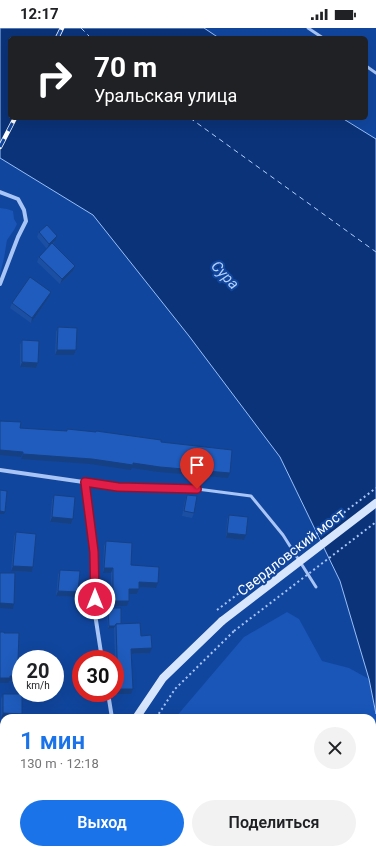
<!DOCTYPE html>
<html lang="ru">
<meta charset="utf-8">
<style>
:root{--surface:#fff;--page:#f2f2f2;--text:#202124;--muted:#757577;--accent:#1a73e8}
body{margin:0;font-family:Roboto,sans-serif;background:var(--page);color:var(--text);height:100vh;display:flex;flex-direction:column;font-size:15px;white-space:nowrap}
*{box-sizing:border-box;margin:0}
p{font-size:13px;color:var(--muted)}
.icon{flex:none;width:22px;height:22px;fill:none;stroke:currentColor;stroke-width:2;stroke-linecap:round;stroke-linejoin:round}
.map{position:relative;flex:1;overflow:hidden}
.drawer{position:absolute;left:0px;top:686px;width:376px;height:140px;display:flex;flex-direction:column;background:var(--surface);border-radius:12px 12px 0 0;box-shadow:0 4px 16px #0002}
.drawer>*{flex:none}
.banner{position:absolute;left:8px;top:8px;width:360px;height:84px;border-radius:6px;box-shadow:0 4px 16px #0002;background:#202124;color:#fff;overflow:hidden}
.speed{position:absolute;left:12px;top:622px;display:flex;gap:8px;font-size:20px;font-weight:700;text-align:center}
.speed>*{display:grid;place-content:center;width:52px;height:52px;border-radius:50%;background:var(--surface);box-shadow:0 4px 16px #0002;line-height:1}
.speed small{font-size:10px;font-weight:400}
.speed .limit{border:6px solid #d22;background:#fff;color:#111}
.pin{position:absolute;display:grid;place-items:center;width:34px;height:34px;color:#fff;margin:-41px -17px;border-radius:50% 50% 50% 0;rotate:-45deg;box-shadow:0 0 4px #0007}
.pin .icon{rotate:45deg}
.me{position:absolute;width:44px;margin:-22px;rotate:0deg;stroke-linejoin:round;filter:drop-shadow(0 0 3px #0008)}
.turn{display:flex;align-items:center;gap:14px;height:84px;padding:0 20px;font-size:18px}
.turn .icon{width:52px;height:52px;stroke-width:2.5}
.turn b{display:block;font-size:28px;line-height:34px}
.round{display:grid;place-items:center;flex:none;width:42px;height:42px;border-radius:21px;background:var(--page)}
.overview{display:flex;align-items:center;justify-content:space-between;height:68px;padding:0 20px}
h1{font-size:24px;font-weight:600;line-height:30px;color:var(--accent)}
.button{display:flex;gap:8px;margin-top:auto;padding:8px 20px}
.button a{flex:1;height:46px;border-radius:24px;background:var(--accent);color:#fff;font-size:16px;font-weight:600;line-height:46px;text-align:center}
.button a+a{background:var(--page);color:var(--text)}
.status{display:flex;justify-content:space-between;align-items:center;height:28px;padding:0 20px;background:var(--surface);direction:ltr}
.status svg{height:11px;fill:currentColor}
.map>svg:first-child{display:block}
.green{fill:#1956b8}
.water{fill:#0b3379;stroke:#99bff8}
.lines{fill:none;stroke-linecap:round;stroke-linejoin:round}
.ferry{stroke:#b4d0fb;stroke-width:1;stroke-dasharray:5 4;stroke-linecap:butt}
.path{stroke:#a8c5f5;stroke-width:2;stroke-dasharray:2 3;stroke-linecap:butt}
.lane{stroke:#a8c5f5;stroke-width:3}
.street{stroke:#a8c5f5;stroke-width:4}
.secondary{stroke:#d8e6fd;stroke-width:8}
.rail-casing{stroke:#fff;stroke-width:4.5}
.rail{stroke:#11469e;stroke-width:3;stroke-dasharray:9;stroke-linecap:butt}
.path-bridge{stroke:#a8c5f5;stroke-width:2;stroke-dasharray:2 3;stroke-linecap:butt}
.secondary-bridge{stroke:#d8e6fd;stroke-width:8}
.wall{fill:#1b4fa3}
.shaded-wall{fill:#164084}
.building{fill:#1f5cbd;stroke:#164084}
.route-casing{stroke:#92132f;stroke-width:10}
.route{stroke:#e11d48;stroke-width:7}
.labels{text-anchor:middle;stroke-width:4;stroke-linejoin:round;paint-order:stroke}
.street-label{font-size:14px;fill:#fff;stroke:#11469e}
.water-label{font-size:15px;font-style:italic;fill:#b4d0fb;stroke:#11469e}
</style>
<div class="status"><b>12:17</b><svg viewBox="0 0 49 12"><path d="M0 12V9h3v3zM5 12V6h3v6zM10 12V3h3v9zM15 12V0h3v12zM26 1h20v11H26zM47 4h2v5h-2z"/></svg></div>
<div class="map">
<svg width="376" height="826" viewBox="0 0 376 826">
<rect width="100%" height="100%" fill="#11469e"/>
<!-- green -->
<g class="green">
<path d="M0 180 7 181 13 183 14 191 17 196 14 202 7 212 4 230 0 246Z"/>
<path d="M287 584 299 591 322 633 349 640 369 651 376 686V826H204L206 822H372V690H175L244 609Z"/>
</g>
<!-- water -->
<path class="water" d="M0 0H204L219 10H10V90H342L376 111V686L369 651 340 553 280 429 189 308 93 187 0 130Z"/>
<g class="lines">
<!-- ferry -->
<g class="ferry">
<path d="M81 0 91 10"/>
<path d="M190 90 376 224"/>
</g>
<!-- path -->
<g class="path">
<path d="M156 690 175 661 234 603"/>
<path d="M68 826 71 822"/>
</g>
<!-- lane -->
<g class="lane">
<path d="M308 0 323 10"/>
<path d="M366 38 376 45"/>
<path d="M118 459 197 461 251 468 283 507 316 559"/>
</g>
<!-- street -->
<g class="street">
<path d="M0 164 18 171 24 182 26 193 18 209 0 256"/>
<path d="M0 442 118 459"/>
<path d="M85 454 95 524V586L102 631"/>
<path d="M108 665 112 690"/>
<path d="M200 826V822"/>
</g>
<!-- secondary -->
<g class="secondary">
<path d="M136 690 163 650 222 593"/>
<path d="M46 826 48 822"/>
</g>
<defs>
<g id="rail">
<path d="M57 10 62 0"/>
<path d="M0 119 15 90"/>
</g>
</defs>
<!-- rail casing -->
<use href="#rail" class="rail-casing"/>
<!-- rail -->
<use href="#rail" class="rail"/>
<!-- path-bridge -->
<g class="path-bridge">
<path d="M217 582 376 460"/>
<path d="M234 603 376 494"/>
</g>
<!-- secondary-bridge -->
<path class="secondary-bridge" d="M222 593 376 475"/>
</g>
<!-- wall -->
<g class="wall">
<path d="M39 204 55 213 53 216 75 238 73 243 60 256 37 234 39 229 47 221 37 209Z"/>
<path d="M49 269 31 295 10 280 12 275Z"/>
<path d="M58 299 76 322 74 327H55L56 304Z"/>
<path d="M22 312 38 335 36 340 20 339V317Z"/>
<path d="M54 467 73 491 71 496 50 494 52 472Z"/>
<path d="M187 467 194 485 192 490 182 488 185 472Z"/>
<path d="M229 487 244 512 226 510 227 492Z"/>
<path d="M16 504 33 539 32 544 11 543 14 509Z"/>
<path d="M106 513 131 537 156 560 139 559V561L137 566H129L127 578H111V545H103L104 518Z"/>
<path d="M60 542 76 569 56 568 58 547Z"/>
<path d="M108 580 121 596 141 608 150 625 131 626V666H116L114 600 108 601 107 583Z"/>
<path d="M3 666 4 690H1V671Z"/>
<path d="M0 784 4 786V804L0 801Z"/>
<path d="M118 822H155L153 826H143L138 824Z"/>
</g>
<!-- shaded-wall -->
<g class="shaded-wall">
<path d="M57 208 55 213 47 221 49 216Z"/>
<path d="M75 238 73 243 60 256 62 251Z"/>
<path d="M51 264 49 269 31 295 32 290Z"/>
<path d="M57 322H76L74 327H55Z"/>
<path d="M22 334 38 335 36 340 20 339Z"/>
<path d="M0 422 23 424 21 429 0 427Z"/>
<path d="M23 426 92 431 230 445 228 450 158 444 132 440 131 442 90 436 21 431Z"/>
<path d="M0 483 5 484 4 486H0Z"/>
<path d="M52 489 73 491 71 496 50 494Z"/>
<path d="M227 505 246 507 244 512 226 510Z"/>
<path d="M13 538 33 539 32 544 11 543Z"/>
<path d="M104 540H113L111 545H103Z"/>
<path d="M139 554 158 555 156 560 137 559Z"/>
<path d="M129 561H139L137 566H127Z"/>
<path d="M58 563 78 564 76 569 56 568Z"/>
<path d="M113 573H129L127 578H111Z"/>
<path d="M0 575 14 576 13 581 0 580Z"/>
<path d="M109 598H115L114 600 108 601Z"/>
<path d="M152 620 150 625 129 626 131 621Z"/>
<path d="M10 648H21V652L9 653 8 655H0V650Z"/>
<path d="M118 661H133L131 666H116Z"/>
<path d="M3 685 22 686 20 690H1Z"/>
</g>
<!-- building -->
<g class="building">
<path d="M47 197 57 208 49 216 39 204Z"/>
<path d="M52 215 75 238 62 251 39 229Z"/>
<path d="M30 249 51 264 32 290 12 275Z"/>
<path d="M58 299 77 300 76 322H57Z"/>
<path d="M22 312 39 313 38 335 22 334Z"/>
<path d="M0 393 21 394 20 400 67 403V401L96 404V403L161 412V414L232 422 230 445 160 439 133 435V437L92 431 23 426V424L0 422Z"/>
<path d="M0 462 7 463 5 484 0 483Z"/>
<path d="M54 467 75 469 73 491 52 489Z"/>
<path d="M187 467 197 468 194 485 184 483Z"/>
<path d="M229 487 248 489 246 507 227 505Z"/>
<path d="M16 504 36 506 33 539 13 538Z"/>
<path d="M106 513 132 515 131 537 159 539 158 555 139 554V561H129V573H113V540H104Z"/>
<path d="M60 542 80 543 78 564 58 563Z"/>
<path d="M0 545H15L14 576 0 575Z"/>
<path d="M108 580H121V596H116L115 598H109Z"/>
<path d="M140 595 141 608 151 607 152 620 131 621 133 661H118L116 596Z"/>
<path d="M0 604H4V605H19L18 632H21V648H10V650H0Z"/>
<path d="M3 666H22V686L3 685Z"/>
<path d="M0 784 4 786V798L2 796 0 798Z"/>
<path d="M118 822H139L138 826H116Z"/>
<path d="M147 822H155L154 825Z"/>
</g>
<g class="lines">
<defs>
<path id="route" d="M95 571 94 524 85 454 118 459 197 461"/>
</defs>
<!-- route casing -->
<use href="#route" class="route-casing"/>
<!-- route -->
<use href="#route" class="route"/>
</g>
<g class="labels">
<!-- street labels -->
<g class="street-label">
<text transform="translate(291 524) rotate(-38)" y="5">Свердловский мост</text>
</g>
<!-- water labels -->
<g class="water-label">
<text transform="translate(225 247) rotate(46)" y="5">Сура</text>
</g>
</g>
</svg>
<div class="speed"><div>20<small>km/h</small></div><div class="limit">30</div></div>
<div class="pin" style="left:197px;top:461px;background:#d93025"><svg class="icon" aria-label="arrive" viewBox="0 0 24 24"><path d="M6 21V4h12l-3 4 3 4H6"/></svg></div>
<svg class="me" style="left:95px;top:571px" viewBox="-20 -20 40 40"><circle r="17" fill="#e11d48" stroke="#fff" stroke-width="3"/><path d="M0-11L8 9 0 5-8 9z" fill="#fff"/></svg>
<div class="banner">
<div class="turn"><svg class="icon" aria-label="right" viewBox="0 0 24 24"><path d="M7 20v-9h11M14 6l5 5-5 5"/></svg><div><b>70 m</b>Уральская улица</div></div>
</div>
<section class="drawer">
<div class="overview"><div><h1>1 мин</h1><p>130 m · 12:18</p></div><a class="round"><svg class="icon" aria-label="close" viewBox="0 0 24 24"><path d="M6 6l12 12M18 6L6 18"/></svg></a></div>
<div class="button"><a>Выход</a><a>Поделиться</a></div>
</section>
</div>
